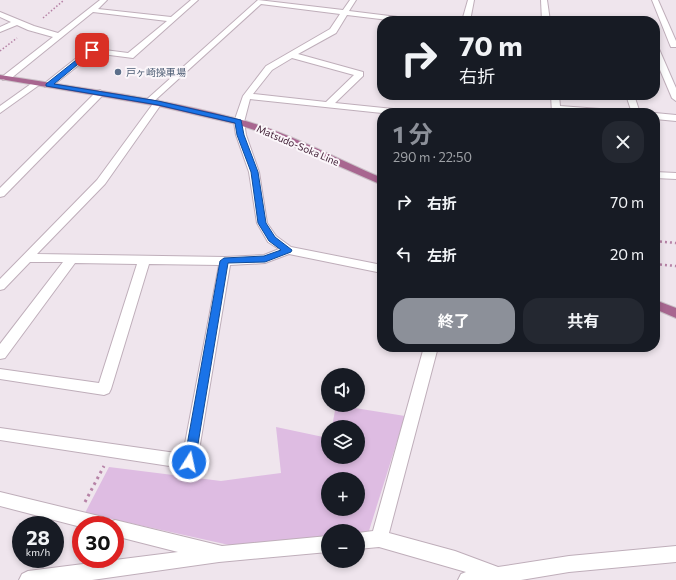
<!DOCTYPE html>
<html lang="ja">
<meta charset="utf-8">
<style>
:root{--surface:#171b24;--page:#242831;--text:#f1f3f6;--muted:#9ea1a6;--accent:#8c9099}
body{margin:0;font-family:Commissioner,"Noto Sans JP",sans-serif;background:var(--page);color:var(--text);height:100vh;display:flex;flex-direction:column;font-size:15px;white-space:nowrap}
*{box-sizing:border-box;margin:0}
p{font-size:13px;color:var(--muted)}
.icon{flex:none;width:22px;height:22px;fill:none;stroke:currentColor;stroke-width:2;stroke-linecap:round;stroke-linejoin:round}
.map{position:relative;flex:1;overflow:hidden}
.drawer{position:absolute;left:377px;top:108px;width:283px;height:244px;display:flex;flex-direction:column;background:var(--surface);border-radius:16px;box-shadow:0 2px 6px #0003}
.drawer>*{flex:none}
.top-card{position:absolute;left:377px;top:16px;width:283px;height:84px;border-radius:16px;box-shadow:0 2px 6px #0003;background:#171b24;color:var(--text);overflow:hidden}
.controls{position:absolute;left:321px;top:368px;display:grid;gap:8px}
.controls a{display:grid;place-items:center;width:44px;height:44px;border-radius:50%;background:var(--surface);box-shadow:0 2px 6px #0003;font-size:20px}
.speed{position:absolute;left:12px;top:516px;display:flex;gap:8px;font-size:20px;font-weight:700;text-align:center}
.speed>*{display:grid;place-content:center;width:52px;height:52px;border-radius:50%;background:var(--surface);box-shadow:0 2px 6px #0003;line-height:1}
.speed small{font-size:10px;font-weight:400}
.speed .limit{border:6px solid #d22;background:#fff;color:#111}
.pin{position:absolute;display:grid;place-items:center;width:34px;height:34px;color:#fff;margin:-17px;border-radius:8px;box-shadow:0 2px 6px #0006}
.me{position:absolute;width:44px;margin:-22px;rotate:10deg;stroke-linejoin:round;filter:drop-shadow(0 0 3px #0008)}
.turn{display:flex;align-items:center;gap:14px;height:84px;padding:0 16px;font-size:18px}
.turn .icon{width:52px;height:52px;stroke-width:2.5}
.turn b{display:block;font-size:28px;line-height:34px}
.round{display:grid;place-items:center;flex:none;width:42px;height:42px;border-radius:16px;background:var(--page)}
.headline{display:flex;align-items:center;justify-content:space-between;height:68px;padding:0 16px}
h1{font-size:24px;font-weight:700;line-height:30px;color:var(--accent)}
.cta{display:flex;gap:8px;margin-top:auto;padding:8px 16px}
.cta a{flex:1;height:46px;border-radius:16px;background:var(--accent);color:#fff;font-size:16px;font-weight:700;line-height:46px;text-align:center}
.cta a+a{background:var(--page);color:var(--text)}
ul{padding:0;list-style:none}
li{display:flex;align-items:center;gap:12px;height:52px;padding:0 16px}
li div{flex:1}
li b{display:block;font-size:15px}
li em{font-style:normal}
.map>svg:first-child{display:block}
.green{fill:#debce2;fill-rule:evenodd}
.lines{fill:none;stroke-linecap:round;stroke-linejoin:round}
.minor-casing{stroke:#bfaeba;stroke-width:2}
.major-casing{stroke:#cac1c7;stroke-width:2}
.path-far2{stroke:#b682a6;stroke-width:1.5;stroke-dasharray:1.5 2;stroke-linecap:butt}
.path-far1{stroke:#b682a6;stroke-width:2.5;stroke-dasharray:2 3;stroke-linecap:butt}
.path{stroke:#b682a6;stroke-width:3;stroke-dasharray:2.5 4;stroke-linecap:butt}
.minor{fill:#fff;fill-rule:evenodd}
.major{fill:#a86690;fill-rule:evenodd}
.route{fill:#1a73e8;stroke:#114b97}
.service-dot{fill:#5c6f8a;stroke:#fbf6fa;stroke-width:1.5}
.labels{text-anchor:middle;stroke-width:4;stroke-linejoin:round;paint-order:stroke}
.far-service-label{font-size:10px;fill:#4e5e75;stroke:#fbf6fa;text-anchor:start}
.far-street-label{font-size:10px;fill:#432238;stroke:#fbf6fa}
</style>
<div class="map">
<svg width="676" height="580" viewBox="0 0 676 580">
<rect width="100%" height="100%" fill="#efe5ed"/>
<!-- green -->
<path class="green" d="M336 405 405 416 368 534H358V531H328V537L229 545 85 513 109 467 221 481 281 473 276 427 328 438V457H358V427H332ZM328 479H358V509H328Z"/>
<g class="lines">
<defs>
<g id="minor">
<path d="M100 0H107L98 9 171 17 191 0H198L133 58 94 53 51 87H45L44 85 45 83 89 48 128 53 167 21 93 12 9 80H3L2 78 3 76 53 37 28 30 17 25 0 32V27L11 22 0 17V12L34 26 58 33Z"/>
<path d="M258 0 343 10 350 0H356L349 11 414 19 418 21H397L347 15 336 33 298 54 363 72V76L335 103 403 110 407 113H382L250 99 244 122 246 135 259 172 267 223 276 236 291 247 382 265V273L289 254 265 263 230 265 197 462 194 467 189 469 0 440V428L183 454 219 265 149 264 111 389 109 393 104 395 0 379V369L99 383 137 264 75 263 5 358 0 359V344L63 262H30L4 289 0 290V279L97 180 155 101 158 100 162 103 105 184 37 254 225 257 264 255 279 249 268 242 257 223 249 172 236 135 234 122 243 96 266 66 330 29 340 14 261 4 152 103 149 104 145 101ZM292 58 354 75 326 102 253 94 272 70Z"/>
<path d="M468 0H474L470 21H462Z"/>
<path d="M541 0H547L550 21H542Z"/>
<path d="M652 0H658L676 41V47H671L670 45Z"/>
<path d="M655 47 659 49 676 88V101L672 98 655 58Z"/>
<path d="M35 81H38L42 83 0 113V106Z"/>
<path d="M100 90 104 93 103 95 4 196 0 197V188L97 91Z"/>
<path d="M551 95H559L560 106 613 110 617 113H583L560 111V113H552Z"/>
<path d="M626 95H634L640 113H632Z"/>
<path d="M655 113 676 115V121L655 119Z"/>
<path d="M655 172 676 173V179L655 178Z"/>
<path d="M424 347H438L389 533 455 551 498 567 569 556 676 546V562L569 572 521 580H458L461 574 466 572 379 547 358 549V533L373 531Z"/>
<path d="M0 492 103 517 109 519 110 522 115 520 222 546 328 536V552L219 562 92 580H19L22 574 28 571 178 552 115 536V525H81V527L0 506Z"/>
</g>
<g id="major">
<path d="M0 75C81 88 163 98 242 120 289 133 337 159 382 178V185L261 132 236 124 158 106 0 79Z"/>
<path d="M655 300 676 308V318L655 309Z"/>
</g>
</defs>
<!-- minor casing -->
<use href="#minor" class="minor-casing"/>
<!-- major casing -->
<use href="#major" class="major-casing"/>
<!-- path-far2 -->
<g class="path-far2">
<path d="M43 18 64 0"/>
<path d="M0 51 17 38"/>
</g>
<!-- path-far1 -->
<g class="path-far1">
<path d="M655 241 676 243"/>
<path d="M655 264 676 266"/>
</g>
<!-- path -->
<path class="path" d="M85 502 104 466"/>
<!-- minor -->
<use href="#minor" class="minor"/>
<!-- major -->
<use href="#major" class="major"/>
</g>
<!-- route -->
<path class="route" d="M90 49 95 50 54 84 158 101 241 120 244 135 258 172 266 223 275 237 292 250 291 252 265 262 228 263 195 462 193 466 189 467 185 466 184 462 220 261 224 258 264 256 281 250 269 241 258 223 251 172 237 135 235 123 158 105 46 86V84Z"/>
<!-- markers -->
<circle class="service-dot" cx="118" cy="72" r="4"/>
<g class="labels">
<!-- far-service labels -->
<g class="far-service-label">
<text x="126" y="76">戸ヶ崎操車場</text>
</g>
<!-- far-street labels -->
<g class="far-street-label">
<text transform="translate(298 145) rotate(23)" y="4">Matsudo-Soka Line</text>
</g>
</g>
</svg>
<div class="controls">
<a><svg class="icon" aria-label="sound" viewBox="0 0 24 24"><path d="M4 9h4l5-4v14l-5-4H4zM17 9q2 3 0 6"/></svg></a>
<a><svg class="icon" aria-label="layers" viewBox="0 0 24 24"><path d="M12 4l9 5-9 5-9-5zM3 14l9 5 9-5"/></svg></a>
<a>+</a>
<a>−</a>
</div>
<div class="speed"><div>28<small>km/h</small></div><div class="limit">30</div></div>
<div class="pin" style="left:92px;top:50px;background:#d93025"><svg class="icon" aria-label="arrive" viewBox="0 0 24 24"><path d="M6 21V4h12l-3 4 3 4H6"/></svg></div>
<svg class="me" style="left:189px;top:462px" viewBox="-20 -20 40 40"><circle r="17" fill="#1a73e8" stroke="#fff" stroke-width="3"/><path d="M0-11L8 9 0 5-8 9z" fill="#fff"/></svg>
<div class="top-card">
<div class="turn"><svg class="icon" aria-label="right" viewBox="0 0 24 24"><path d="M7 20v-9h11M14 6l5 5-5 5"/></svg><div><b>70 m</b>右折</div></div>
</div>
<section class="drawer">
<div class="headline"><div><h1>1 分</h1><p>290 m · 22:50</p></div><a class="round"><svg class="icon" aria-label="close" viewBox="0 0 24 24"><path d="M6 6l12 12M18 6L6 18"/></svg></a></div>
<ul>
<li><svg class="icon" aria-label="right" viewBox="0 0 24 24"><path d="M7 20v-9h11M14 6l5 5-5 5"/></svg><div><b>右折</b></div><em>70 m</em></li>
<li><svg class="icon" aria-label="left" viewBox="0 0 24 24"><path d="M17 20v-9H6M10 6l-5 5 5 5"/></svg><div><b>左折</b></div><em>20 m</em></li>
</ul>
<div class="cta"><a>終了</a><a>共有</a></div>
</section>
</div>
